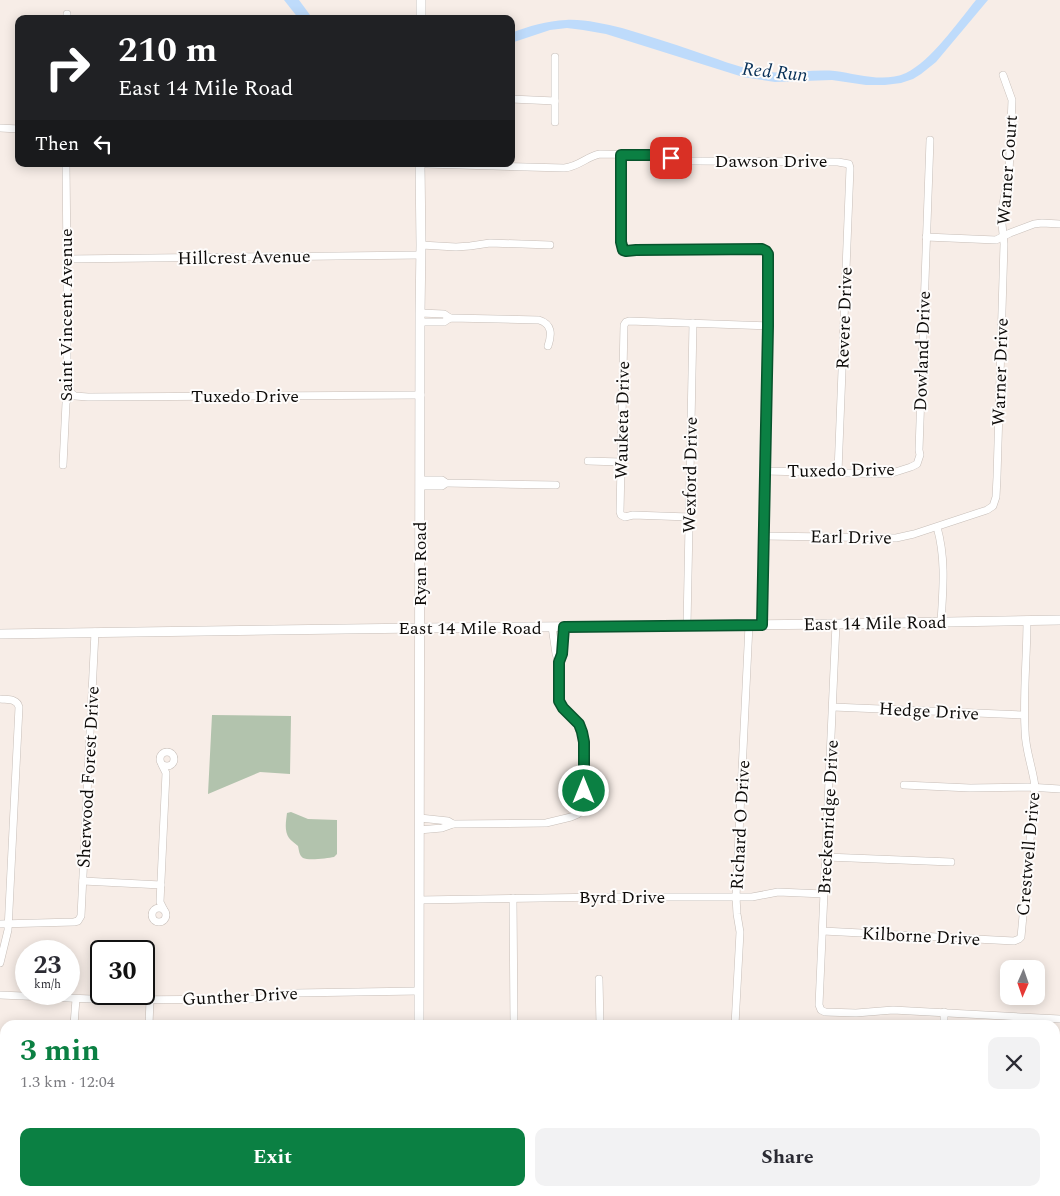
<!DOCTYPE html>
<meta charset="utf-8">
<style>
:root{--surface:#fff;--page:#f2f2f3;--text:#2b2b33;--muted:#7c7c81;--accent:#0b8043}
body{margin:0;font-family:Spectral,serif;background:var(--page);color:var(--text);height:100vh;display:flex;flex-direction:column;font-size:19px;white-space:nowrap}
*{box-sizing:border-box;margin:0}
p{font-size:16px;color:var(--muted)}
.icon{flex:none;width:28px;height:28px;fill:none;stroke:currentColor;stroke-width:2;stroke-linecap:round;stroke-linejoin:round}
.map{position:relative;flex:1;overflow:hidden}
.sheet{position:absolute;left:0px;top:1020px;width:1060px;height:176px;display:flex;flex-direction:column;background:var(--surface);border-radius:15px 15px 0 0;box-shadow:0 2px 12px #0003}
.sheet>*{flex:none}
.banner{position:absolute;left:15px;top:15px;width:500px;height:152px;border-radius:10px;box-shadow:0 2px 12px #0003;background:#202124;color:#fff;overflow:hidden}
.needle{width:32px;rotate:182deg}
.fabs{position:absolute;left:1000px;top:960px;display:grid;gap:10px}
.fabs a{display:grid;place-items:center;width:45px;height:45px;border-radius:10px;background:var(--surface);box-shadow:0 2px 12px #0003;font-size:25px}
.speed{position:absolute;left:15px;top:940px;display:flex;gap:10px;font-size:25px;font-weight:700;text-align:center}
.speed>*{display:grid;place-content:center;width:65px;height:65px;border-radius:50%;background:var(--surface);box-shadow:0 2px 12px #0003;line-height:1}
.speed small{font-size:12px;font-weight:400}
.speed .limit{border:2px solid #111;border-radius:8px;background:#fff;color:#111}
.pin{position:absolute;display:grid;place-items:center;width:42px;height:42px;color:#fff;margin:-21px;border-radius:10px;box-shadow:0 2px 8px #0006}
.me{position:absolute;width:55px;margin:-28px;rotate:0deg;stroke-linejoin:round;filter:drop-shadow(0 0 4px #0008)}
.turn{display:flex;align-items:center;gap:18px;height:105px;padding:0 20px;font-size:22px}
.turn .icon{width:65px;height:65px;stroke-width:2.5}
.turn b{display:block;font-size:35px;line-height:42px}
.then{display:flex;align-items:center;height:48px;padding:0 20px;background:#0003;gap:10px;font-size:19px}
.round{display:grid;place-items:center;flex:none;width:52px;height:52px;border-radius:10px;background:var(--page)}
.headline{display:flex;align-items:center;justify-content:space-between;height:85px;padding:0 20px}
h1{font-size:30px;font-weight:700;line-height:38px;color:var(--accent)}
.button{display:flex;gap:10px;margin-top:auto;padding:10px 20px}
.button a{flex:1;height:58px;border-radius:10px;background:var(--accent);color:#fff;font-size:20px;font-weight:700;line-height:58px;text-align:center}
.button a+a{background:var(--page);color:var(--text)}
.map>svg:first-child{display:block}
.green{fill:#b2c3ad}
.water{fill:#bedbfb}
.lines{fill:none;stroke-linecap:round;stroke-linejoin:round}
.minor-casing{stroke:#c7beb8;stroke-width:8}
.major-casing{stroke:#c7beb8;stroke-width:10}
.minor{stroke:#fff;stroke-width:7}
.major{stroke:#fff;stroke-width:9}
.route-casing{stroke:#07532c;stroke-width:12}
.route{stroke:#0b8043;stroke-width:9}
.labels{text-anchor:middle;stroke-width:4;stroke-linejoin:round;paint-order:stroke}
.street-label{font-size:18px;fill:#0d0b09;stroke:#fefcfb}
.water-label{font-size:19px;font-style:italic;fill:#062f57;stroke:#fefcfb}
</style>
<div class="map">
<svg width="1060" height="1196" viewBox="0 0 1060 1196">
<rect width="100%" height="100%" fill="#f7ede7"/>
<!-- green -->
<g class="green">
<path d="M212 715 291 716 290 774 260 772 208 794Z"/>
<path d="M291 812 308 819 337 820V854L334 857C328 858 309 861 303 858 299 855 299 850 298 846 295 843 291 841 289 838 284 831 286 821 287 813Z"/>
</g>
<!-- water -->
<g class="water">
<path d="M284 0H299L313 19H299Z"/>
<path d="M976 0H988L936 62 921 74 913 79 901 83 885 85H866L832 80 775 82 743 77 606 34 583 30 567 28 550 30 511 43V33C529 26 547 21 566 20 584 19 604 24 622 28 646 35 671 43 694 51 715 58 737 67 759 71 784 75 810 69 835 71 857 74 884 83 906 73 931 61 958 22 976 0Z"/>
</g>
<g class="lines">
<defs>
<g id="minor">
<path d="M67 19V14"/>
<path d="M511 99 555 101"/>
<path d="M555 122V57"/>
<path d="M0 128 19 129"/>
<path d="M621 155V242L623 250 627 251 636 250 762 249 766 251 768 254V326L762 625"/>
<path d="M426 164 564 168C579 167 587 156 600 154L655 155 685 161H697L838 162 849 164 850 168 838 472"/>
<path d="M926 237 996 240 1010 233 1034 224 1042 223 1060 224"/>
<path d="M421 245 456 247 470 246 490 243 550 245"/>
<path d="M67 259 421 255"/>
<path d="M420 313 444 314 450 318"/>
<path d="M420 322H444L450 318 539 320C552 324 552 334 548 346"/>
<path d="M70 392 75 396 88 397 421 395"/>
<path d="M588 461 621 462"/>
<path d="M63 465 66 403 70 392 67 384V259L66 164"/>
<path d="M765 471 889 474 911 467 917 464 920 455 919 450 930 140"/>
<path d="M421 480H442L446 483 556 485"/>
<path d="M421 486H442L446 483"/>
<path d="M689 517 633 515 625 517 621 515 620 512 624 325 626 322 629 321 768 326"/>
<path d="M937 527C946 559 943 589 941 622"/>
<path d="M763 536 896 538 914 534 987 510 993 506 996 497 997 477 1004 244 1001 214 1009 174 1012 100 1003 75"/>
<path d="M836 624 819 1005 821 1010 825 1012 856 1013 893 1010 911 1011 1060 1019"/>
<path d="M687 626 693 323"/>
<path d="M552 627 556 654 559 662 562 654 564 627"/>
<path d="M0 699C7 700 17 698 19 707L8 930 0 963"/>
<path d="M833 707 1024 715"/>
<circle cx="167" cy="759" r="7"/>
<path d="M162 765 166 773 160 902 164 910"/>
<path d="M904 785 970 788 1028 787 1060 789"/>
<path d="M453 824 546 823 571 817 578 814 582 809 584 800V737L579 725 563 708 559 701V662"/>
<path d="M419 830 442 828 453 824 448 821 420 818"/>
<path d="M826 857 951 862"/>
<path d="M83 881 161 885"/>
<path d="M513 898 514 1025"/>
<path d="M419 900 607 897H752L778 892 824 894"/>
<circle cx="159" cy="915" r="7"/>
<path d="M0 924 74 922 78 921 81 916 95 632"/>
<path d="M823 931 1014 941 1019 939 1021 937 1035 787C1033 768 1025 750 1025 730 1023 693 1027 657 1027 620"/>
<path d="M599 979 600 1025"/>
<path d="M0 995 114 1000 254 999 295 993 419 991"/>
<path d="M74 1025 76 999"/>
<path d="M149 1025 150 1000"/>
<path d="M735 1025 740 932 737 914 736 897 749 625"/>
<path d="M944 1025V1012"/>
<path d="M1055 1093H1060"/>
<path d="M247 1191 250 1196"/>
<path d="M329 1191 330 1196"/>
<path d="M507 1191V1196"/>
<path d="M66 1196V1191"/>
<path d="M141 1196V1191"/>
<path d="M728 1196V1191"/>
<path d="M936 1196V1191"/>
</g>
<g id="major">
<path d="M421 19V0"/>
<path d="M0 634 420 628 836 624 1060 620"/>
<path d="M419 1025 420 313 421 245 420 164"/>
<path d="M419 1196V1191"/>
</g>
</defs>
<!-- minor casing -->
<use href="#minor" class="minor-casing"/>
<!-- major casing -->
<use href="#major" class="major-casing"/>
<!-- minor -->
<use href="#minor" class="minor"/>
<!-- major -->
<use href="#major" class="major"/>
</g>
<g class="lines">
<defs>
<path id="route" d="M584 791V742L582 732 579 724 563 708 559 701V662L562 654 564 627 762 625 768 326V254L766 251 762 249 636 250 626 251 623 250 621 242V155H656L671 158"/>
</defs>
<!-- route casing -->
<use href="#route" class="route-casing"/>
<!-- route -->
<use href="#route" class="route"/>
</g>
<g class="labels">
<!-- street labels -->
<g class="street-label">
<text x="771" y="167">Dawson Drive</text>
<text transform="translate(1007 170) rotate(-86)" y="6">Warner Court</text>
<text transform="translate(244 257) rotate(-1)" y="6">Hillcrest Avenue</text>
<text transform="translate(66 315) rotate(-90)" y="6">Saint Vincent Avenue</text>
<text transform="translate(844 318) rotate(-88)" y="6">Revere Drive</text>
<text transform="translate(922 351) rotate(-88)" y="6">Dowland Drive</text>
<text transform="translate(1000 372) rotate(-88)" y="6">Warner Drive</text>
<text x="245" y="402">Tuxedo Drive</text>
<text transform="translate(622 420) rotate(-89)" y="6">Wauketa Drive</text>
<text transform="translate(841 470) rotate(-1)" y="6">Tuxedo Drive</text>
<text transform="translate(690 475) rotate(-89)" y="6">Wexford Drive</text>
<text transform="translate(851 537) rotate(1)" y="6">Earl Drive</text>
<text transform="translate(420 564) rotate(-90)" y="6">Ryan Road</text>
<text transform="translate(875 623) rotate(-1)" y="6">East 14 Mile Road</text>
<text x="470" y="634">East 14 Mile Road</text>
<text transform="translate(929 711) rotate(3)" y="6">Hedge Drive</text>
<text transform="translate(88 777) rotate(-87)" y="6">Sherwood Forest Drive</text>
<text transform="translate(828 817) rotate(-87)" y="6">Breckenridge Drive</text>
<text transform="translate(740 825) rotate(-87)" y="6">Richard O Drive</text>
<text transform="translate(1028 854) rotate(-85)" y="6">Crestwell Drive</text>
<text x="622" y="903">Byrd Drive</text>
<text transform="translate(921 936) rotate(3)" y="6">Kilborne Drive</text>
<text transform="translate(240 996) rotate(-3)" y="6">Gunther Drive</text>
</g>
<!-- water labels -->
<g class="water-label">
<text transform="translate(775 71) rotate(6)" y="7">Red Run</text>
</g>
</g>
</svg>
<div class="fabs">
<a><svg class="needle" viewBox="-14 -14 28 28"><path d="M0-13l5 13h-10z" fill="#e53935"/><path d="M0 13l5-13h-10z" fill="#7c7c81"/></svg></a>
</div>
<div class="speed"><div>23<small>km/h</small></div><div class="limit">30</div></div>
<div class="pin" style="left:671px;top:158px;background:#d93025"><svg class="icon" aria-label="arrive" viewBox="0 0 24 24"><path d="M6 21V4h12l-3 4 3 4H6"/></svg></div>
<svg class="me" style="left:584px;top:791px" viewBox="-20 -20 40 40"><circle r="17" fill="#0b8043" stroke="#fff" stroke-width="3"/><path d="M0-11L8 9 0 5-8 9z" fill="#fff"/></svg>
<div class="banner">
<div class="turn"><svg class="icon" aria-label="right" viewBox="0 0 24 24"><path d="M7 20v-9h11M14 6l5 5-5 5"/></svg><div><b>210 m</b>East 14 Mile Road</div></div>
<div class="then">Then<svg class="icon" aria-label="left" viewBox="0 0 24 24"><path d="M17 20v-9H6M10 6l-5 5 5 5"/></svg></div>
</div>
<section class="sheet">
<div class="headline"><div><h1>3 min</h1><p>1.3 km · 12:04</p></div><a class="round"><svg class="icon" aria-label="close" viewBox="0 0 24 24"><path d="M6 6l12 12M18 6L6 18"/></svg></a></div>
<div class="button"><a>Exit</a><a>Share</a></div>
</section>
</div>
